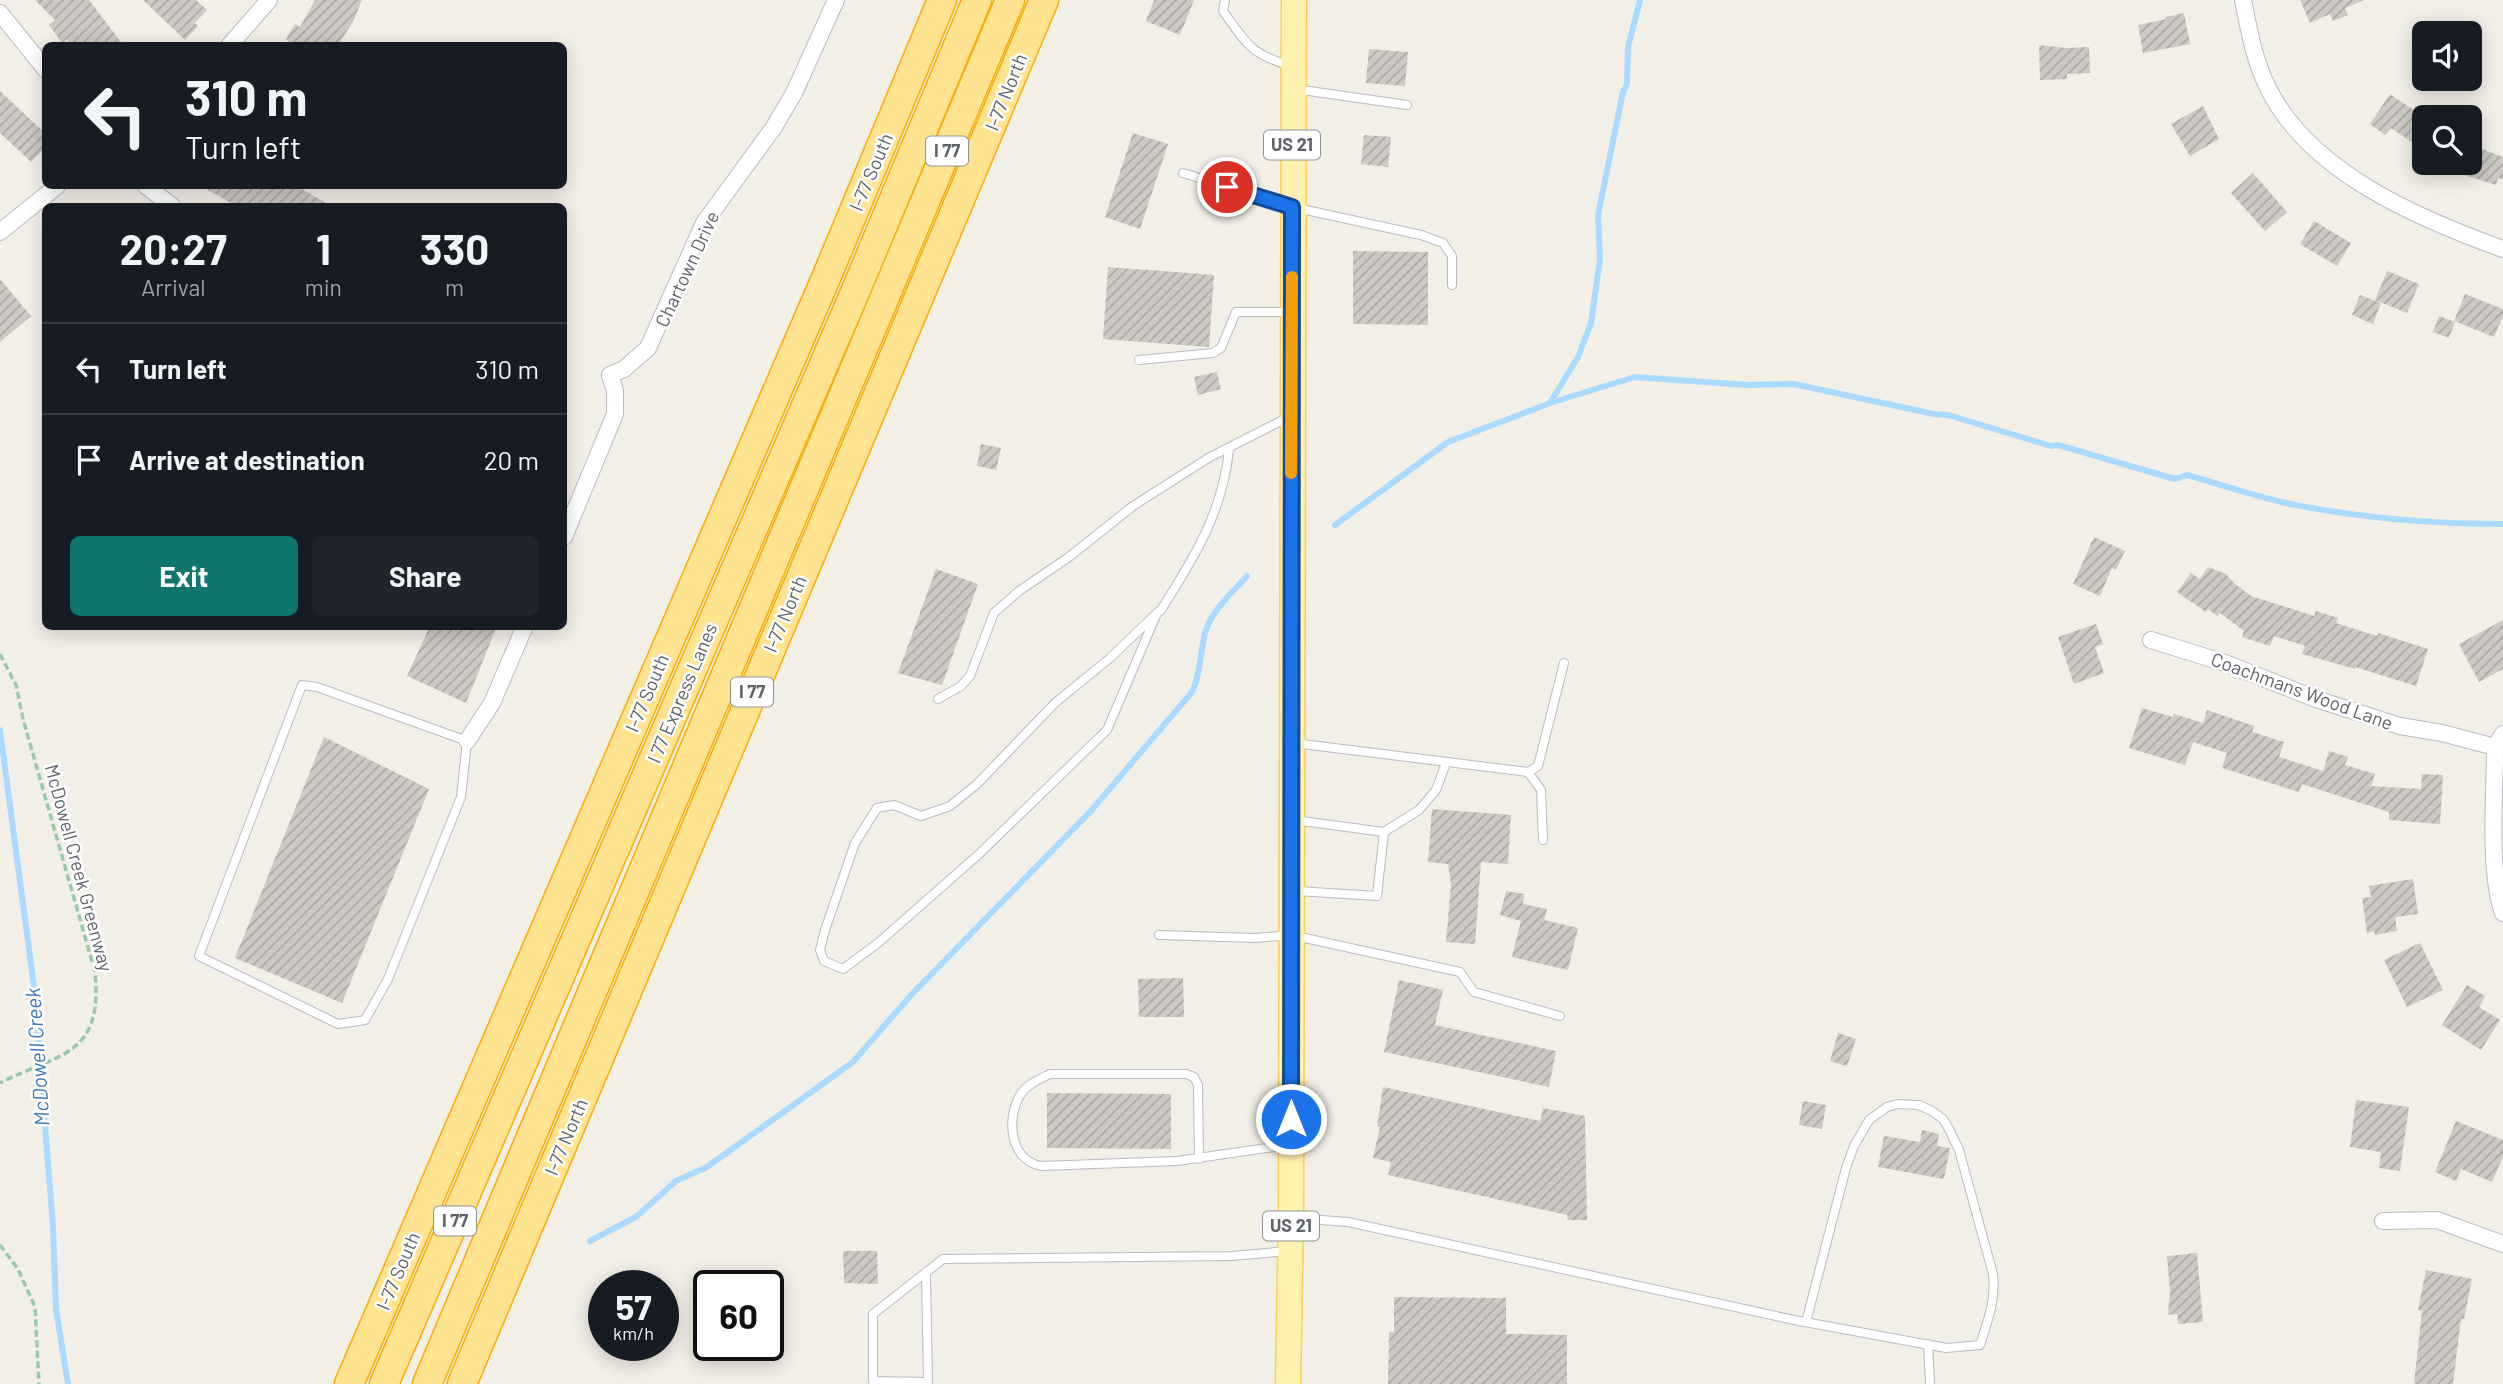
<!DOCTYPE html>
<style>
:root{--surface:#171b24;--page:#20242c;--text:#f1f3f6;--muted:#9ea1a6;--line:#363941;--accent:#0f766e}
body{margin:0;font-family:Barlow,sans-serif;background:var(--page);color:var(--text);height:100vh;display:flex;flex-direction:column;font-size:26px;white-space:nowrap}
*{box-sizing:border-box;margin:0}
p{font-size:23px;color:var(--muted)}
.icon{flex:none;width:38px;height:38px;fill:none;stroke:currentColor;stroke-width:2;stroke-linecap:round;stroke-linejoin:round}
.map{position:relative;flex:1;overflow:hidden}
.panel{position:absolute;left:42px;top:203px;width:525px;height:427px;display:flex;flex-direction:column;background:var(--surface);border-radius:10px;box-shadow:0 4px 18px #0003}
.panel>*{flex:none}
.hud{position:absolute;left:42px;top:42px;width:525px;height:147px;border-radius:10px;box-shadow:0 4px 18px #0003;background:#171b24;color:var(--text);overflow:hidden}
.fabs{position:absolute;left:2412px;top:21px;display:grid;gap:14px}
.fabs a{display:grid;place-items:center;width:70px;height:70px;border-radius:10px;background:var(--surface);box-shadow:0 4px 18px #0003;font-size:35px}
.speed{position:absolute;left:588px;top:1270px;display:flex;gap:14px;font-size:35px;font-weight:700;text-align:center}
.speed>*{display:grid;place-content:center;width:91px;height:91px;border-radius:50%;background:var(--surface);box-shadow:0 4px 18px #0003;line-height:1}
.speed small{font-size:18px;font-weight:400}
.speed .limit{border:4px solid #111;border-radius:10px;background:#fff;color:#111}
.pin{position:absolute;display:grid;place-items:center;width:60px;height:60px;color:#fff;margin:-30px;border:4px solid #fff;border-radius:50%;box-shadow:0 2px 7px #0007}
.me{position:absolute;width:77px;margin:-38px;rotate:0deg;stroke-linejoin:round;filter:drop-shadow(0 0 5px #0008)}
.turn{display:flex;align-items:center;gap:24px;height:147px;padding:0 28px;font-size:32px}
.turn .icon{width:91px;height:91px;stroke-width:2.5}
.turn b{display:block;font-size:49px;line-height:60px}
.eta{display:flex;justify-content:space-evenly;align-items:center;height:119px;text-align:center}
.eta b{font-size:42px;font-weight:700;line-height:49px}
.button{display:flex;gap:14px;margin-top:auto;padding:14px 28px}
.button a{flex:1;height:80px;border-radius:10px;background:var(--accent);color:#fff;font-size:28px;font-weight:700;line-height:80px;text-align:center}
.button a+a{background:var(--page);color:var(--text)}
ul{padding:0;list-style:none}
li{display:flex;align-items:center;gap:21px;height:91px;padding:0 28px;border-top:2px solid var(--line)}
li div{flex:1}
li b{display:block;font-size:26px}
li em{font-style:normal}
.map>svg:first-child{display:block}
.lines{fill:none;stroke-linecap:round;stroke-linejoin:round}
.stream{stroke:#aadaff;stroke-width:6}
.building{fill:url(#building-hatch)}
.lane-casing{stroke:#b7babf;stroke-width:10}
.street-casing{stroke:#b7babf;stroke-width:18}
.primary-casing{stroke:#fecf54;stroke-width:27}
.highway-casing{stroke:#f9ac00;stroke-width:31}
.path{stroke:#99caa7;stroke-width:3.5;stroke-dasharray:7 3.5;stroke-linecap:butt}
.lane{stroke:#fff;stroke-width:8}
.street{stroke:#fff;stroke-width:16}
.primary{stroke:#fff2af;stroke-width:24}
.highway{stroke:#ffe391;stroke-width:28}
.route-casing{stroke:#114b97;stroke-width:18}
.route{stroke:#1a73e8;stroke-width:12}
.slow{stroke:#f59e0b;stroke-width:12}
.labels{text-anchor:middle;stroke-width:5;stroke-linejoin:round;paint-order:stroke}
.shield{fill:#fff;stroke:#8e9296;stroke-width:2}
.shield-label{font-size:18px;font-weight:bold;fill:#5e6369}
.street-label{font-size:19px;fill:#5e6369;stroke:#fff}
.water-label{font-size:21px;font-style:italic;fill:#3b79bc;stroke:#fff}
</style>
<div class="map">
<svg width="2503" height="1384" viewBox="0 0 2503 1384">
<defs>
<pattern id="building-hatch" width="6" height="6" patternUnits="userSpaceOnUse" patternTransform="scale(1.75)"><rect width="6" height="6" fill="#cdcac4"/><path d="M-1 1l2-2M0 6l6-6M5 7l2-2" fill="none" stroke="#aaa8a3"/></pattern>
</defs>
<rect width="100%" height="100%" fill="#f2efe7"/>
<g class="lines">
<!-- stream -->
<g class="stream">
<path d="M1550 403 1578 357 1591 323 1600 259 1598 215 1623 92 1627 84 1628 47 1640 0"/>
<path d="M1335 525 1448 442 1550 403 1635 377 1747 385 1794 384 1934 414 1948 415 2051 446 2058 445 2175 479 2187 475C2223 485 2259 498 2295 505 2363 518 2434 524 2503 524"/>
<path d="M0 730 34 987 53 1226 56 1309 68 1384"/>
<path d="M590 1241 636 1217 676 1181 707 1167 853 1062 911 995 1090 812 1192 692C1201 673 1200 654 1205 633 1211 611 1232 593 1247 576"/>
</g>
</g>
<!-- building -->
<g class="building">
<path d="M35 0H89L124 46H72L67 39 62 43 49 25 55 20Z"/>
<path d="M143 0H196L207 10 195 23 198 26 185 40Z"/>
<path d="M315 0H362L353 22 337 46H294L286 39 295 24 300 27Z"/>
<path d="M1154 0H1194L1180 35 1146 21Z"/>
<path d="M2300 0H2364L2345 8 2348 15 2333 21 2330 14 2310 23Z"/>
<path d="M2184 13 2190 44 2143 53 2138 25 2166 19V17Z"/>
<path d="M2039 45 2066 48 2089 47 2090 73 2067 74V79L2040 80Z"/>
<path d="M1369 49 1408 52 1405 86 1366 83Z"/>
<path d="M0 91 46 134V147L31 162 0 133Z"/>
<path d="M2390 94 2424 117V134L2416 145 2391 128 2385 135 2370 124Z"/>
<path d="M2203 106 2219 139 2190 156 2171 124Z"/>
<path d="M1133 133 1168 144 1140 229 1105 217Z"/>
<path d="M1364 135 1391 137 1388 167 1361 164Z"/>
<path d="M2469 144 2503 157V180L2498 178 2496 185 2439 167V163H2469Z"/>
<path d="M2253 173 2287 212 2265 231 2231 193Z"/>
<path d="M201 186H297L331 206H236Z"/>
<path d="M2314 221 2351 243 2337 266 2300 244Z"/>
<path d="M1353 251 1428 252V325L1353 324Z"/>
<path d="M1108 267 1214 275 1209 347 1103 339Z"/>
<path d="M2387 271 2419 284 2407 313 2375 300Z"/>
<path d="M0 279 31 316 0 342Z"/>
<path d="M2465 294 2503 309V316L2494 337 2454 321Z"/>
<path d="M2360 295 2381 303 2373 324 2352 315Z"/>
<path d="M2439 316 2455 322 2449 338 2433 332Z"/>
<path d="M1217 372 1221 389 1198 395 1194 377Z"/>
<path d="M981 444 1001 448 996 470 977 466Z"/>
<path d="M2094 537 2125 551 2116 570 2112 568 2100 596 2073 584Z"/>
<path d="M2208 567 2226 574 2235 584 2251 596 2314 616 2316 611 2338 618 2336 623 2377 636 2378 633 2428 649 2416 686 2355 667V669L2302 654 2305 646 2274 636 2270 646 2242 637 2244 631 2220 613 2217 616 2208 609 2206 612 2177 592 2191 573 2200 579Z"/>
<path d="M936 569 978 584 942 685 898 673Z"/>
<path d="M2503 620V669L2479 682 2459 644Z"/>
<path d="M2096 624 2103 644 2095 647 2104 673 2074 684 2058 637Z"/>
<path d="M430 626H497L466 703 407 676Z"/>
<path d="M2142 708 2173 717 2174 714 2203 723 2207 710 2254 726 2252 732 2284 742 2279 757 2323 771 2329 751 2348 757 2345 765 2375 774 2371 786 2421 789 2422 774 2443 775 2440 824 2389 820V812L2302 784 2299 792 2222 768 2227 753 2193 742 2185 765 2129 748Z"/>
<path d="M324 737 429 789 342 1003 235 958Z"/>
<path d="M1432 809 1511 815 1508 864 1481 862 1475 944 1446 942 1451 884 1448 864 1428 862Z"/>
<path d="M2413 879 2418 914 2395 917 2397 931 2375 935 2374 931 2367 933 2362 898 2371 897 2369 886Z"/>
<path d="M1506 891 1524 894 1523 904 1547 909 1544 920 1578 928 1568 970 1512 957 1521 921 1500 915Z"/>
<path d="M2420 943 2443 990 2407 1007 2384 960Z"/>
<path d="M1183 978 1184 1017H1139L1138 979Z"/>
<path d="M1399 980 1443 990 1435 1025 1556 1051 1549 1087 1384 1052Z"/>
<path d="M2467 985 2485 996 2479 1007 2500 1020 2481 1050 2442 1025Z"/>
<path d="M1838 1033 1856 1039 1847 1066 1830 1061Z"/>
<path d="M1383 1087 1540 1121 1543 1108 1585 1116 1587 1220H1568L1567 1215 1388 1175 1391 1162 1373 1158 1380 1127H1377Z"/>
<path d="M1047 1093 1171 1094V1149L1047 1148Z"/>
<path d="M2356 1100 2409 1107 2400 1171 2379 1168 2381 1152 2350 1147Z"/>
<path d="M1803 1101 1826 1105 1822 1129 1799 1125Z"/>
<path d="M2456 1121 2503 1140V1156L2492 1182 2461 1169 2456 1181 2435 1172Z"/>
<path d="M1922 1130 1939 1134 1937 1146 1950 1148 1944 1179 1878 1167 1884 1136 1920 1142Z"/>
<path d="M843 1251H877L878 1284 844 1283Z"/>
<path d="M2197 1253 2203 1322 2178 1324 2177 1314 2168 1315 2170 1292 2167 1256Z"/>
<path d="M2426 1270 2472 1279 2464 1319H2461L2453 1384H2414L2422 1311 2418 1310Z"/>
<path d="M1394 1297 1506 1298V1334L1567 1335V1384H1388L1389 1332H1394Z"/>
</g>
<g class="lines">
<defs>
<g id="lane">
<path d="M1225 0 1223 11C1247 44 1250 54 1291 66"/>
<path d="M1295 89 1407 105"/>
<path d="M1183 173 1292 207 1421 235 1443 243 1452 256V285"/>
<path d="M1139 360 1213 353 1221 348 1236 312H1291"/>
<path d="M1157 613 1107 730 978 855 878 943 843 969 824 961 820 950 825 930 855 843 877 808 894 805 921 816 950 806 977 784 1055 703 1110 658 1157 613 1161 610C1194 558 1223 512 1229 449"/>
<path d="M302 685 317 687 467 741 461 797 388 979 365 1020 338 1024 199 956Z"/>
<path d="M938 699 961 686 970 676 994 613 1019 591 1069 557 1133 506 1210 457 1289 417"/>
<path d="M1294 743 1528 772 1538 766 1564 663"/>
<path d="M1528 772 1541 790 1543 840"/>
<path d="M1294 820 1384 832 1377 896 1297 891"/>
<path d="M1384 832 1419 810 1436 790 1446 763"/>
<path d="M1159 935 1255 938 1291 935 1460 972 1474 992 1560 1016"/>
<path d="M1199 1159 1198 1085 1194 1077 1186 1074H1050C1038 1080 1025 1085 1019 1097 1006 1122 1011 1160 1041 1166L1177 1161 1288 1145"/>
<path d="M1294 1218 1348 1222 1794 1320 1946 1348 1980 1345C1988 1320 1996 1300 1993 1274L1959 1150 1949 1129 1943 1119 1932 1111 1919 1105 1897 1104 1887 1107 1869 1120 1854 1146 1846 1168 1806 1322"/>
<path d="M926 1272 928 1382 873 1381V1314L943 1259 1232 1256 1288 1251"/>
<path d="M1928 1344 1930 1384"/>
</g>
<g id="street">
<path d="M2243 0C2249 30 2254 60 2268 88 2309 172 2419 219 2503 249"/>
<path d="M0 13 46 70"/>
<path d="M229 46 269 0"/>
<path d="M146 186 172 206"/>
<path d="M0 232 57 186"/>
<path d="M564 537 615 414V391L610 375 624 369 648 348 704 223 774 127 794 93 836 0"/>
<path d="M2151 640 2225 663 2316 699 2400 726 2442 733 2495 747"/>
<path d="M2503 734 2495 747C2495 794 2488 870 2503 913"/>
<path d="M467 741 492 703 525 626"/>
<path d="M2383 1221 2437 1220 2503 1244"/>
</g>
<path id="primary" d="M1288 1384 1291 1218 1294 0"/>
<g id="highway">
<path d="M349 1384 826 278 942 0"/>
<path d="M384 1384 856 290 977 0"/>
<path d="M427 1384 1010 0"/>
<path d="M462 1384 1044 0"/>
</g>
</defs>
<!-- lane casing -->
<use href="#lane" class="lane-casing"/>
<!-- street casing -->
<use href="#street" class="street-casing"/>
<!-- primary casing -->
<use href="#primary" class="primary-casing"/>
<!-- highway casing -->
<use href="#highway" class="highway-casing"/>
<!-- path -->
<g class="path">
<path d="M0 654 16 685 23 719 95 972C103 1057 61 1052 0 1083"/>
<path d="M0 1245 18 1269 35 1307 39 1384"/>
</g>
<!-- lane -->
<use href="#lane" class="lane"/>
<!-- street -->
<use href="#street" class="street"/>
<!-- primary -->
<use href="#primary" class="primary"/>
<!-- highway -->
<use href="#highway" class="highway"/>
</g>
<g class="lines">
<defs>
<path id="route" d="M1227 187 1292 207 1291 1119"/>
</defs>
<!-- route casing -->
<use href="#route" class="route-casing"/>
<!-- route -->
<use href="#route" class="route"/>
<!-- slow -->
<path class="slow" d="M1291 473 1292 277"/>
</g>
<g class="labels">
<!-- shield labels -->
<g class="shield">
<rect x="1264" y="130.5" width="56" height="29" rx="5"/>
<rect x="926" y="136.5" width="42" height="29" rx="5"/>
<rect x="731" y="677.5" width="42" height="29" rx="5"/>
<rect x="434" y="1206.5" width="42" height="29" rx="5"/>
<rect x="1263" y="1211.5" width="56" height="29" rx="5"/>
</g>
<g class="shield-label">
<text x="1292" y="151">US 21</text>
<text x="947" y="157">I 77</text>
<text x="752" y="698">I 77</text>
<text x="455" y="1227">I 77</text>
<text x="1291" y="1232">US 21</text>
</g>
<!-- street labels -->
<g class="street-label">
<text transform="translate(1006 92) rotate(-68)" y="7">I-77 North</text>
<text transform="translate(871 172) rotate(-67)" y="7">I-77 South</text>
<text transform="translate(687 269) rotate(-65)" y="7">Chartown Drive</text>
<text transform="translate(785 614) rotate(-67)" y="7">I-77 North</text>
<text transform="translate(2302 691) rotate(20)" y="7">Coachmans Wood Lane</text>
<text transform="translate(647 693) rotate(-67)" y="7">I-77 South</text>
<text transform="translate(682 693) rotate(-67)" y="7">I 77 Express Lanes</text>
<text transform="translate(79 868) rotate(75)" y="7">McDowell Creek Greenway</text>
<text transform="translate(566 1137) rotate(-67)" y="7">I-77 North</text>
<text transform="translate(398 1271) rotate(-67)" y="7">I-77 South</text>
</g>
<!-- water labels -->
<g class="water-label">
<text transform="translate(38 1057) rotate(-94)" y="7">McDowell Creek</text>
</g>
</g>
</svg>
<div class="fabs">
<a><svg class="icon" aria-label="sound" viewBox="0 0 24 24"><path d="M4 9h4l5-4v14l-5-4H4zM17 9q2 3 0 6"/></svg></a>
<a><svg class="icon" aria-label="search" viewBox="0 0 24 24"><circle cx="10" cy="10" r="6"/><path d="M15 15l6 6"/></svg></a>
</div>
<div class="speed"><div>57<small>km/h</small></div><div class="limit">60</div></div>
<div class="pin" style="left:1227px;top:187px;background:#d93025"><svg class="icon" aria-label="arrive" viewBox="0 0 24 24"><path d="M6 21V4h12l-3 4 3 4H6"/></svg></div>
<svg class="me" style="left:1291px;top:1119px" viewBox="-20 -20 40 40"><circle r="17" fill="#1a73e8" stroke="#fff" stroke-width="3"/><path d="M0-11L8 9 0 5-8 9z" fill="#fff"/></svg>
<div class="hud">
<div class="turn"><svg class="icon" aria-label="left" viewBox="0 0 24 24"><path d="M17 20v-9H6M10 6l-5 5 5 5"/></svg><div><b>310 m</b>Turn left</div></div>
</div>
<section class="panel">
<div class="eta">
<div><b>20:27</b><p>Arrival</p></div>
<div><b>1</b><p>min</p></div>
<div><b>330</b><p>m</p></div>
</div>
<ul>
<li><svg class="icon" aria-label="left" viewBox="0 0 24 24"><path d="M17 20v-9H6M10 6l-5 5 5 5"/></svg><div><b>Turn left</b></div><em>310 m</em></li>
<li><svg class="icon" aria-label="arrive" viewBox="0 0 24 24"><path d="M6 21V4h12l-3 4 3 4H6"/></svg><div><b>Arrive at destination</b></div><em>20 m</em></li>
</ul>
<div class="button"><a>Exit</a><a>Share</a></div>
</section>
</div>
